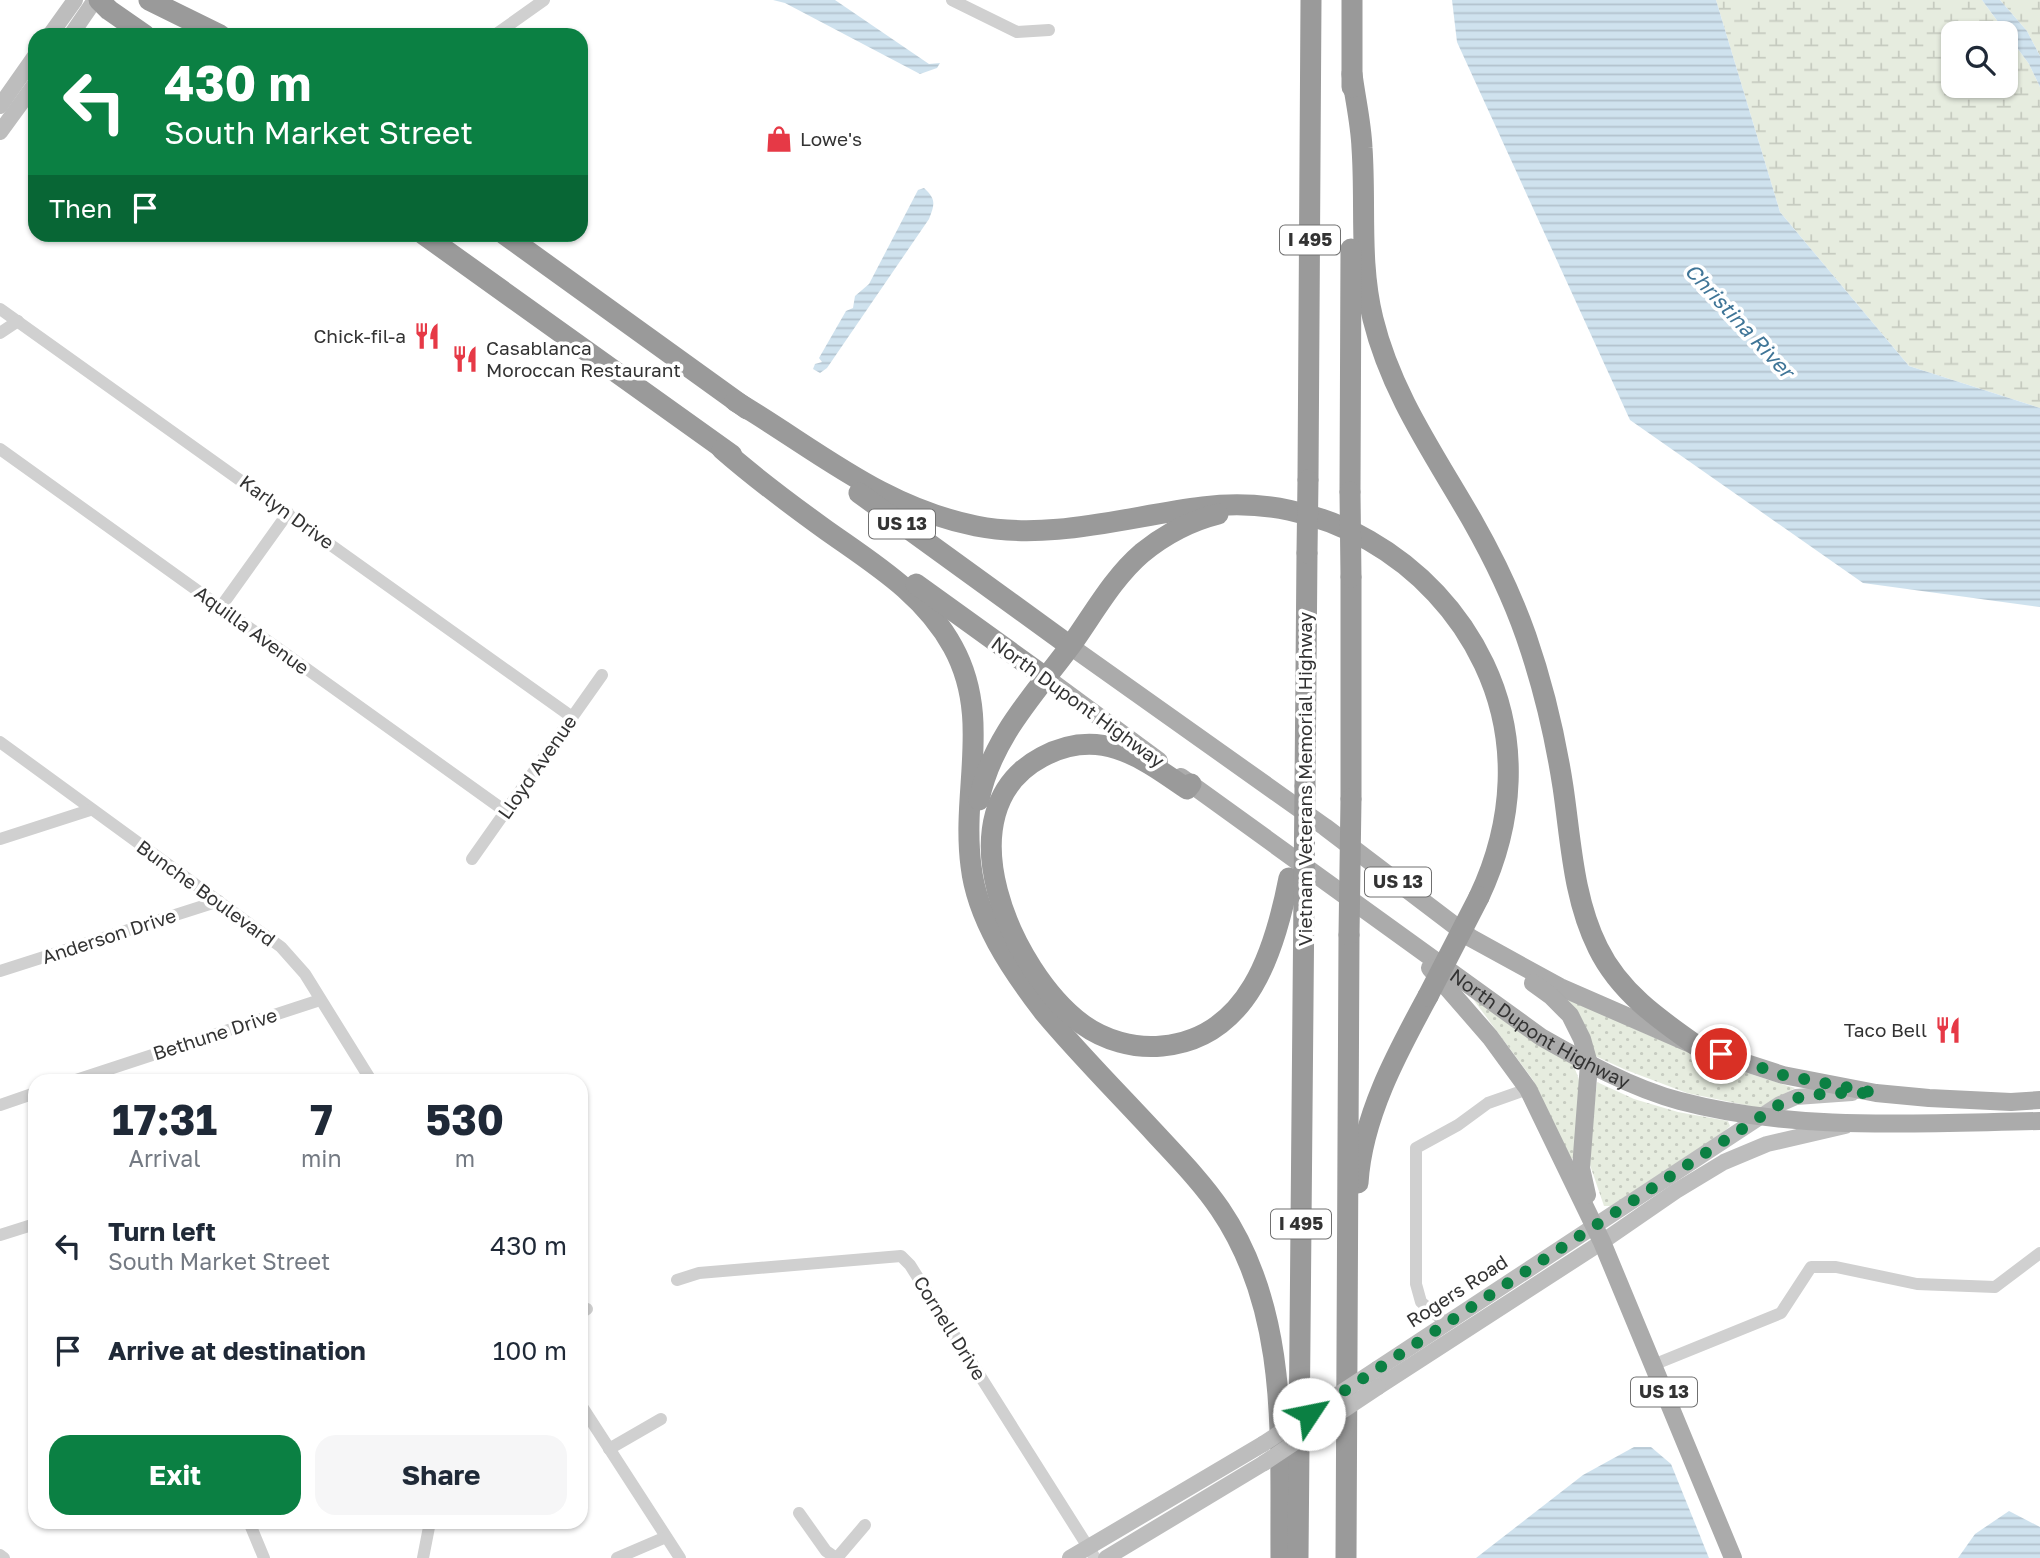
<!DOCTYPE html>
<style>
:root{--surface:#fff;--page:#f6f6f7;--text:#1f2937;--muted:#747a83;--accent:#0b8043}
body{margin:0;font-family:"Golos Text",sans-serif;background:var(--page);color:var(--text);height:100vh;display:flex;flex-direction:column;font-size:26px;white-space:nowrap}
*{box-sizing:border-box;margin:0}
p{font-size:23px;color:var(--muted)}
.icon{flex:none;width:38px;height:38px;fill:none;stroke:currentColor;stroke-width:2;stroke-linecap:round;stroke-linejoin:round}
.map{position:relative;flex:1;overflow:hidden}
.details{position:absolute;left:28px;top:1074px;width:560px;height:455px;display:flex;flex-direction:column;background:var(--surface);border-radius:21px;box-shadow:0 2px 5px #0004}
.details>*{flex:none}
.banner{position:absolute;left:28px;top:28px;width:560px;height:214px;border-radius:21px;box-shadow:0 2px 5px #0004;background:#0b8043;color:#fff;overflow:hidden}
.tools{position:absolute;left:1941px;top:21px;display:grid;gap:14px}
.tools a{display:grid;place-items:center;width:77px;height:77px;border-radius:14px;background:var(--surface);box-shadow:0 2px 5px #0004;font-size:35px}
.pin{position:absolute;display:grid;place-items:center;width:60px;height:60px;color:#fff;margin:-30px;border:4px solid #fff;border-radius:50%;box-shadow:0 2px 7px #0007}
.me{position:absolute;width:77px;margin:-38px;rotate:56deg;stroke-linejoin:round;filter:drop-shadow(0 0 5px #0008)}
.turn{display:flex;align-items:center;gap:24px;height:147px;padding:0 21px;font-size:32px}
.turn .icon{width:91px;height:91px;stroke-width:2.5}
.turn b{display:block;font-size:49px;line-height:60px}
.then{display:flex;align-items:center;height:66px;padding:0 21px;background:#0003;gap:14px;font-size:26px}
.eta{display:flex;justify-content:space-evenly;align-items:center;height:119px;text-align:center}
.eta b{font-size:42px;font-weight:700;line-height:49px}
.cta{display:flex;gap:14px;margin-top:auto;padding:14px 21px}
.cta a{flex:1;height:80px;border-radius:21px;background:var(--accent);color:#fff;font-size:28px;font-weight:700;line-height:80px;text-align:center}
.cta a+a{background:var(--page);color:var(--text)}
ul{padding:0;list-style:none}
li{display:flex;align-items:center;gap:21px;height:105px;padding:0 21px}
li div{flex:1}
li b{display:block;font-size:26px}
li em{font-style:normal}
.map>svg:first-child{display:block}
.green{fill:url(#green-dots)}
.wetland{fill:url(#wetland-marsh);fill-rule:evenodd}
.water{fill:url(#water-rules)}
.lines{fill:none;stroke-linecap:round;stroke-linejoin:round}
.street{stroke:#d0d0d0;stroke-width:12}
.secondary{stroke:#bdbdbd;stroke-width:16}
.primary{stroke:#ababab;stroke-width:18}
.highway{stroke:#9a9a9a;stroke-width:21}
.secondary-bridge{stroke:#bdbdbd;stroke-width:16}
.highway-bridge{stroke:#9a9a9a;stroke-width:21}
.route{stroke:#0b8043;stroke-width:12;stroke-dasharray:0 21.6}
.labels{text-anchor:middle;stroke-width:7;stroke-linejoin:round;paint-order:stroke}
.shield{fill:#fff;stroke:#707070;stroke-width:2}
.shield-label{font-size:18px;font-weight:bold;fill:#333}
.poi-label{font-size:19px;fill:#333;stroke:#fff;text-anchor:start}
.street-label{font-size:19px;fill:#333;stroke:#fff}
.water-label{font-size:21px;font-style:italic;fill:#3f7597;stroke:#fff}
</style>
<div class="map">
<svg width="2040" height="1558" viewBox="0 0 2040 1558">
<defs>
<pattern id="green-dots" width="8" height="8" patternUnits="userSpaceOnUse" patternTransform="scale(1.75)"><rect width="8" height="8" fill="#e6ecdf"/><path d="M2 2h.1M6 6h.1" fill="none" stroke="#c6cbc0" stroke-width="1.8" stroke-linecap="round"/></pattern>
<pattern id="wetland-marsh" width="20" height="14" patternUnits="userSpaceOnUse" patternTransform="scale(1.75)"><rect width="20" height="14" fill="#e6ecdf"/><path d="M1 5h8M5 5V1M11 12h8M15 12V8" fill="none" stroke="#c6cbc0"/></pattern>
<pattern id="water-rules" width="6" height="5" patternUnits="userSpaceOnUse" patternTransform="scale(1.75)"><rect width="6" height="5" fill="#cfe2ee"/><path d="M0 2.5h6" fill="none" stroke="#b2c2cd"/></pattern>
</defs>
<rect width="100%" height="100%" fill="#fff"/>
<!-- green -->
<g class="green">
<path d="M1570 997C1645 1037 1713 1063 1795 1088L1759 1108 1687 1093 1626 1070 1593 1055 1565 999Z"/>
<path d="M1473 999 1571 1063C1589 1086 1578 1129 1576 1157L1570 1159 1533 1080Z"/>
<path d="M1597 1082 1634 1099 1678 1112 1728 1121 1730 1126 1724 1132 1611 1206H1604L1590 1165 1589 1153Z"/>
</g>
<!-- wetland -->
<g class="wetland">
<path d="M1716 0H1982L2029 64 2040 87V408L1909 366 1780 212ZM1953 33H2006V86H1953Z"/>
<path d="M2000 0H2040V56L2027 31Z"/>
</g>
<!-- water -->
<g class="water">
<path d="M773 0H835L929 64 940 63 937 68 920 74 785 3Z"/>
<path d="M1452 0H1716L1780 212 1909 366 2040 408V607L1863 583 1630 420 1457 42Z"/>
<path d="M1982 0H2000L2027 31 2040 56V87L2029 64Z"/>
<path d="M924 188C936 199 935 204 929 219L827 368 820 373 813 369 815 364 822 362 819 358 846 311 853 308 855 296 869 284 918 190Z"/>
<path d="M1634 1447H1651L1671 1464 1709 1558H1476L1583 1475Z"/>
<path d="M2009 1511 2040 1527V1558H1958L1975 1534Z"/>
</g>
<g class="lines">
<!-- street -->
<g class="street">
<path d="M952 0 1017 32 1049 30"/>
<path d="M495 35 544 0"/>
<path d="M0 309 572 717"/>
<path d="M0 333 18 321"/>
<path d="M0 449 505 811"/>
<path d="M220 608 288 513"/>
<path d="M0 742 281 947 305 974 372 1082"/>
<path d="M0 839 90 810"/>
<path d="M472 859 602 675"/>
<path d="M0 971 219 901"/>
<path d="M70 1082 320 1000"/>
<path d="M0 1105 35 1093"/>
<path d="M0 1235 35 1224"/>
<path d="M677 1280 699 1273 901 1256 910 1265 1095 1558"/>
<path d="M581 1313 587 1309"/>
<path d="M1446 1323 1421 1302 1416 1284V1148L1458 1125 1488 1103 1528 1089"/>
<path d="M1653 1365 1781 1313 1811 1267H1836L1917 1284 1995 1287 2040 1253"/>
<path d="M581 1405 680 1558"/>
<path d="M609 1449 661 1419"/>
<path d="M799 1513 826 1551 836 1558"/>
<path d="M249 1522 264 1558"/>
<path d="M0 1555 4 1558"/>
<path d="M423 1558 430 1522"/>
<path d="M617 1558 666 1537"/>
<path d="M837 1558 865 1525"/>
</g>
<!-- secondary -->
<g class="secondary">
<path d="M50 35 75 0"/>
<path d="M71 35 95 0"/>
<path d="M0 106 35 56"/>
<path d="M0 132 35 84"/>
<path d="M1377 1369 1780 1104 1796 1097 1852 1093"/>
<path d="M1378 1387 1602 1242 1676 1191 1724 1162 1767 1144 1845 1126"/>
<path d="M1070 1558 1263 1444"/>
<path d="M1106 1558 1264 1463"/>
</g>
<!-- primary -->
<g class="primary">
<path d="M1070 646 1325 827 1471 938 1560 987 1700 1048 1783 1075 1876 1093 1929 1098 2011 1102 2040 1100"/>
<path d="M1045 677 1159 761"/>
<path id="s1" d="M1181 777 1541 1037C1585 1062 1631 1088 1680 1101 1797 1132 1921 1123 2040 1121"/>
<path d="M1430 968 1490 1037 1528 1089 1602 1242 1733 1558"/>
<path d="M1533 983 1551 996 1570 1015 1582 1039 1589 1064 1581 1168 1587 1195"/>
</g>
<!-- highway -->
<g class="highway">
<path d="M99 0 109 10 145 35"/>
<path d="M149 0 220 35"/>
<path d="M1352 74C1355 98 1361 123 1362 148 1366 205 1359 263 1373 319 1391 393 1434 454 1472 520 1493 557 1512 596 1526 636 1543 685 1555 735 1563 787 1571 841 1573 898 1598 948 1620 993 1660 1020 1700 1048"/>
<path d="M1352 87V0"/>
<path d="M423 234 732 455"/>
<path d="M504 234 747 409"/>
<path d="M735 401C816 449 881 507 976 526 1051 541 1129 516 1203 507 1320 491 1435 560 1484 664 1520 740 1514 823 1479 897"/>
<path d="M722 449C755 478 790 504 826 530 874 564 924 594 953 647 992 718 961 790 971 866 977 919 1011 969 1043 1011 1078 1053 1117 1092 1154 1132 1177 1157 1201 1181 1220 1209 1290 1312 1280 1439 1281 1558"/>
<path d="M1308 480 1311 0"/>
<path d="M1350 492 1351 249"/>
<path d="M859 493 1070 646"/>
<path d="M1351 577V799"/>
<path d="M916 584 1045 677"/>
<path d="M1191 784 1187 789C1141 757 1100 726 1042 757 940 811 1012 972 1082 1024 1104 1040 1134 1049 1162 1046 1249 1038 1275 950 1289 878"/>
<path d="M1305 786 1307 553"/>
<path d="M979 800C992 736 1037 692 1074 641 1095 611 1114 577 1142 553 1164 535 1190 521 1218 514"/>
<path d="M1358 1183C1362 1117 1397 1053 1428 996"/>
<path d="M1298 1558 1304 891"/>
<path d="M1346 1558 1349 935"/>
</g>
<!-- secondary-bridge -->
<g class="secondary-bridge">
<path d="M1263 1444 1377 1369"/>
<path d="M1264 1463 1378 1387"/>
</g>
<!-- highway-bridge -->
<g class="highway-bridge">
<path d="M1350 492 1351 577"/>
<path d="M1307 553 1308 480"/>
<path d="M1304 891 1305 786"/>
<path d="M1349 935 1351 799"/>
<path d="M1428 996 1479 897"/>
</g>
</g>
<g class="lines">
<!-- route -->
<path class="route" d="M1309 1414 1780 1104C1810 1091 1843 1093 1876 1093L1783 1075 1721 1054"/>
</g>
<!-- icons -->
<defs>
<symbol id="shop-bare" viewBox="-9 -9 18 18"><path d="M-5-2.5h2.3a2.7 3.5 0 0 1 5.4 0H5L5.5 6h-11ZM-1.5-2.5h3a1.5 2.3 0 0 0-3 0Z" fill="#e63946" stroke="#fff" stroke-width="2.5" paint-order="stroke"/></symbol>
<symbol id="restaurant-bare" viewBox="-9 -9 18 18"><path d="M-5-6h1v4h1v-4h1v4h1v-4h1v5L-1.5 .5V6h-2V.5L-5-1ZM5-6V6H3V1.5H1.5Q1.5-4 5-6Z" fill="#e63946" stroke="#fff" stroke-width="2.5" paint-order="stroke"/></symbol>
</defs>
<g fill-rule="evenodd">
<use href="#shop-bare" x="760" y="120" width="38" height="38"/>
<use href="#restaurant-bare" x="408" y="317" width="38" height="38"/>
<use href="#restaurant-bare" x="446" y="340" width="38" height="38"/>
<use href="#restaurant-bare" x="1929" y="1011" width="38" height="38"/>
</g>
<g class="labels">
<!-- shield labels -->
<g class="shield">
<rect x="1280" y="225.5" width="60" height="29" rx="5"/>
<rect x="869" y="509.5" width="66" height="29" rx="5"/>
<rect x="1365" y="867.5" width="66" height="29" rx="5"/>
<rect x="1271" y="1209.5" width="60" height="29" rx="5"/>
<rect x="1631" y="1377.5" width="66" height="29" rx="5"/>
</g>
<g class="shield-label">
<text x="1310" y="246">I 495</text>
<text x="902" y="530">US 13</text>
<text x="1398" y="888">US 13</text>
<text x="1301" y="1230">I 495</text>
<text x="1664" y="1398">US 13</text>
</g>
<!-- poi labels -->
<g class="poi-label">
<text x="800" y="146">Lowe's</text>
<text x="406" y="343" text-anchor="end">Chick-fil-a</text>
<text x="486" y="355">Casablanca<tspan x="486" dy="22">Moroccan Restaurant</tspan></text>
<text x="1927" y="1037" text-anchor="end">Taco Bell</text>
</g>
<!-- street labels -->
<g class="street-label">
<text transform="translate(287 512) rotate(36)" y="7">Karlyn Drive</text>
<text transform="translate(252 630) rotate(36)" y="7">Aquilla Avenue</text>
<text transform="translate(1078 702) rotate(36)" y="7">North Dupont Highway</text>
<text transform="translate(537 767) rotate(-55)" y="7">Lloyd Avenue</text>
<text transform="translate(1305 779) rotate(-90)" y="7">Vietnam Veterans Memorial Highway</text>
<text transform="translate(206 893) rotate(36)" y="7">Bunche Boulevard</text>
<text transform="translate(109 936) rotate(-18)" y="7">Anderson Drive</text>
<text dy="7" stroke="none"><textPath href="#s1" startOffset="439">North Dupont Highway</textPath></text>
<text transform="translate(215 1034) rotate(-18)" y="7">Bethune Drive</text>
<text transform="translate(1457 1291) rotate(-33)" y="7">Rogers Road</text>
<text transform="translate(950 1328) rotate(58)" y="7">Cornell Drive</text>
</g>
<!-- water labels -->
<g class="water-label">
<text transform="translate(1739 321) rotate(47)" y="7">Christina River</text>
</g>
</g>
</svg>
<div class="tools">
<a><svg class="icon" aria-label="search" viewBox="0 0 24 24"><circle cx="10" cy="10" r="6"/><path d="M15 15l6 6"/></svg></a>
</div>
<div class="pin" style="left:1721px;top:1054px;background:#d93025"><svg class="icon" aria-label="arrive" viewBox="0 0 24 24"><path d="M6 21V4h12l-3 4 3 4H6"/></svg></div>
<svg class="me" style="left:1309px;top:1414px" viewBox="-20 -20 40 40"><circle r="19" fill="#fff"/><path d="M0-13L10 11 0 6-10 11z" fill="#0b8043"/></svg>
<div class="banner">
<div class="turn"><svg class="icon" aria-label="left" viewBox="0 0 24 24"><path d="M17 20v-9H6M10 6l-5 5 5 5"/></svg><div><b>430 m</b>South Market Street</div></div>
<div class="then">Then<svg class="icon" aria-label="arrive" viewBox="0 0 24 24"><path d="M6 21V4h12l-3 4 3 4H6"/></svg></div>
</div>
<section class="details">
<div class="eta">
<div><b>17:31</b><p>Arrival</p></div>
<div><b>7</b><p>min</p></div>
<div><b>530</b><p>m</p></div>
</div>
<ul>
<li><svg class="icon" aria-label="left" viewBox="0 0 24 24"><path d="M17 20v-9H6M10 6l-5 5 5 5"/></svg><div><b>Turn left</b><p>South Market Street</p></div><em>430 m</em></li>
<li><svg class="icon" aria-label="arrive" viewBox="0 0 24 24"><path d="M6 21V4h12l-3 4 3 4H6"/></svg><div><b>Arrive at destination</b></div><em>100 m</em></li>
</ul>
<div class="cta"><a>Exit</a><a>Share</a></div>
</section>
</div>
